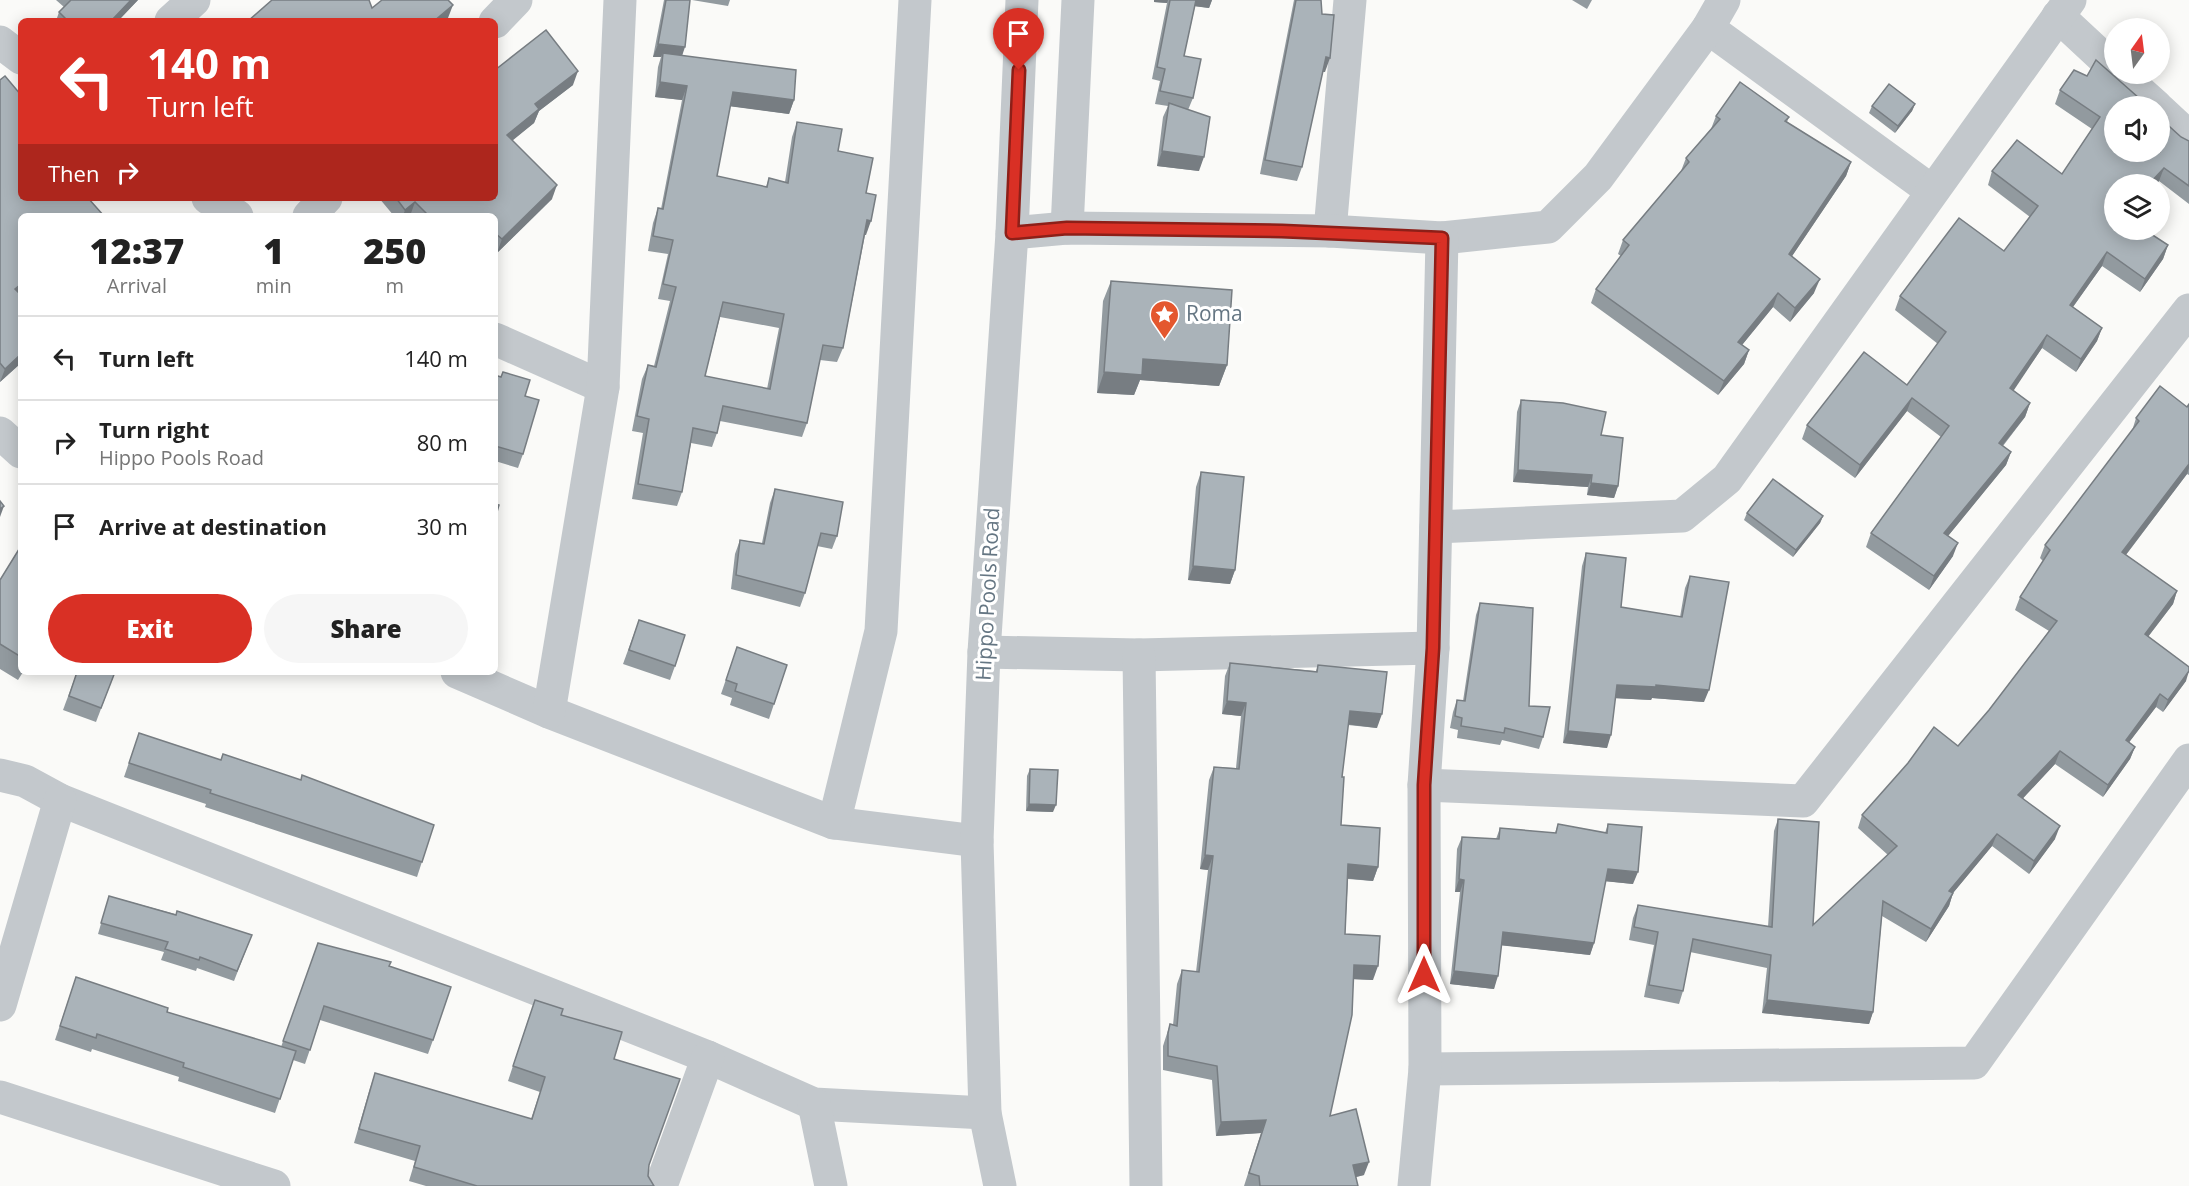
<!DOCTYPE html>
<style>
:root{--surface:#fff;--page:#f6f6f6;--text:#222;--muted:#767676;--line:#e0e0e0;--accent:#d93025}
body{margin:0;font-family:"Open Sans",sans-serif;background:var(--page);color:var(--text);height:100vh;display:flex;flex-direction:column;font-size:22px;white-space:nowrap}
*{box-sizing:border-box;margin:0}
p{font-size:20px;color:var(--muted)}
.icon{flex:none;width:33px;height:33px;fill:none;stroke:currentColor;stroke-width:2;stroke-linecap:round;stroke-linejoin:round}
.map{position:relative;flex:1;overflow:hidden}
.side{position:absolute;left:18px;top:213px;width:480px;height:462px;display:flex;flex-direction:column;background:var(--surface);border-radius:9px;box-shadow:0 3px 15px #0003}
.side>*{flex:none}
.top-card{position:absolute;left:18px;top:18px;width:480px;height:183px;border-radius:9px;box-shadow:0 3px 15px #0003;background:#d93025;color:#fff;overflow:hidden}
.needle{width:39px;rotate:14deg}
.tools{position:absolute;left:2104px;top:18px;display:grid;gap:12px}
.tools a{display:grid;place-items:center;width:66px;height:66px;border-radius:50%;background:var(--surface);box-shadow:0 3px 15px #0003;font-size:30px}
.pin{position:absolute;display:grid;place-items:center;width:51px;height:51px;color:#fff;margin:-62px -26px;border-radius:50% 50% 50% 0;rotate:-45deg;box-shadow:0 0 6px #0007}
.pin .icon{rotate:45deg}
.me{position:absolute;width:66px;margin:-33px;rotate:0deg;stroke-linejoin:round;filter:drop-shadow(0 0 4px #0008)}
.turn{display:flex;align-items:center;gap:21px;height:126px;padding:0 30px;font-size:27px}
.turn .icon{width:78px;height:78px;stroke-width:2.5}
.turn b{display:block;font-size:42px;line-height:51px}
.then{display:flex;align-items:center;height:57px;padding:0 30px;background:#0003;gap:12px;font-size:22px}
.eta{display:flex;justify-content:space-evenly;align-items:center;height:102px;text-align:center}
.eta b{font-size:36px;font-weight:800;line-height:42px}
.primary-button{display:flex;gap:12px;margin-top:auto;padding:12px 30px}
.primary-button a{flex:1;height:69px;border-radius:36px;background:var(--accent);color:#fff;font-size:24px;font-weight:800;line-height:69px;text-align:center}
.primary-button a+a{background:var(--page);color:var(--text)}
ul{padding:0;list-style:none}
li{display:flex;align-items:center;gap:18px;height:84px;padding:0 30px;border-top:2px solid var(--line)}
li div{flex:1}
li b{display:block;font-size:22px}
li em{font-style:normal}
.map>svg:first-child{display:block}
.lines{fill:none;stroke-linecap:round;stroke-linejoin:round}
.minor{stroke:#c3c8cc;stroke-width:33}
.wall{fill:#929a9f;fill-rule:evenodd}
.shaded-wall{fill:#777d82}
.building{fill:#aab3b9;stroke:#777d82;stroke-width:1.5;fill-rule:evenodd}
.route-casing{stroke:#8d1f18;stroke-width:15}
.route{stroke:#d93025;stroke-width:10}
.labels{text-anchor:middle;stroke-width:6;stroke-linejoin:round;paint-order:stroke}
.poi-label{font-size:21px;fill:#657683;stroke:#fff;text-anchor:start}
.street-label{font-size:21px;fill:#657683;stroke:#fff}
</style>
<div class="map">
<svg width="2189" height="1186" viewBox="0 0 2189 1186">
<rect width="100%" height="100%" fill="#fafaf8"/>
<g class="lines">
<!-- minor -->
<g class="minor">
<path d="M2058 16 2115 69"/>
<path d="M171 21 194 0"/>
<path d="M495 22 516 0"/>
<path d="M1708 28 1932 191"/>
<path d="M0 42 21 58"/>
<path d="M2120 74 2156 106"/>
<path d="M2160 110 2189 137"/>
<path d="M208 198 237 216"/>
<path d="M309 216 326 198"/>
<path d="M1067 228 1078 0"/>
<path d="M1330 231 1350 0"/>
<path d="M1012 233 1067 228 1330 231 1442 238 1548 227 1598 177 1708 28 1724 0"/>
<path d="M495 339 603 387"/>
<path d="M0 433 21 452"/>
<path d="M1436 527 1682 516 1727 479 2070 0"/>
<path d="M984 652 1139 655 1433 648"/>
<path d="M1139 655 1146 1186"/>
<path d="M457 672 549 712 834 823 977 841"/>
<path d="M549 712 603 387 620 0"/>
<path d="M0 775 25 781 60 800 708 1057 814 1104 985 1113"/>
<path d="M1424 785 1803 801 2189 310"/>
<path d="M834 823 881 631 915 0"/>
<path d="M0 1005 60 800"/>
<path d="M1425 1069 1974 1063 2189 760"/>
<path d="M0 1097 274 1186"/>
<path d="M814 1104 831 1186"/>
<path d="M661 1186 708 1057"/>
<path d="M1000 1186 985 1113 977 841 984 652 1012 233 1022 0"/>
<path d="M1414 1186 1425 1069 1424 785 1433 648 1442 238"/>
</g>
</g>
<!-- wall -->
<g class="wall">
<path d="M56 0H138L118 21H56L59 12 64 7Z"/>
<path d="M664 0H690L682 55 794 100 789 114 730 106 717 176 766 187 769 178 785 182 792 137 797 122 838 151 866 193V235H865L843 348 837 362 820 360 807 423 802 437 720 421 717 433 712 447 691 443 682 492 677 506 632 499 643 433 632 431 642 379 648 365 654 366 670 301 658 299 668 254 648 251 653 223 658 208 661 209 682 100 655 97 658 67 661 57H653ZM720 317 779 328 767 389 705 376Z"/>
<path d="M692 0H730L728 6Z"/>
<path d="M1154 0H1212L1209 8 1195 6 1184 56 1193 98 1188 110 1199 171 1157 166 1163 117 1168 106 1155 104 1160 81 1152 79 1167 3 1154 2Z"/>
<path d="M1294 0H1321L1325 72H1322L1302 167 1297 181 1260 174Z"/>
<path d="M1572 0H1592L1587 9Z"/>
<path d="M495 70 573 85 539 111 534 123 512 140 552 199 497 253 495 251V216H394L379 198H495Z"/>
<path d="M0 80 21 216V363L0 382Z"/>
<path d="M2060 90 2181 137 2189 141V204L2159 181 2115 230 2168 245 2163 259 2140 292 2102 266 2073 307 2102 328 2097 341 2076 372 2042 348 2013 390 2030 403 2025 417 2003 446 2011 452 2006 465 1948 536 1953 556 1929 590 1866 547 1871 533 1941 437 1907 411 1855 478 1802 439 1807 425 1907 385 1938 344 1895 310 1900 296 2004 251 2030 217 1988 185 1992 171 2062 174 2092 129 2055 104Z"/>
<path d="M1915 104 1912 111 1895 133 1869 113 1872 106Z"/>
<path d="M1716 116 1789 117 1787 122 1851 162 1846 176 1792 256 1814 293 1790 322 1773 307 1742 345 1749 350 1744 364 1718 395 1591 303 1596 289 1621 256 1618 254 1623 240 1681 171 1686 158 1711 129Z"/>
<path d="M1111 281 1227 365 1219 386 1140 380 1134 395 1097 393 1103 301Z"/>
<path d="M495 375 525 396 523 454 518 468 495 461Z"/>
<path d="M1521 400 1601 435 1618 486 1614 498 1587 495 1588 487 1513 482 1517 412Z"/>
<path d="M2189 404V475L2187 474 2126 555 2177 591 2173 604 2148 637 2186 681 2163 712 2156 707 2129 742 2135 747 2130 759 2103 797 2055 764 2023 798 2055 839 2029 874 1992 846 1953 893 1949 906 1926 942 1882 916 1873 1012 1869 1024 1762 1013 1767 968 1690 952 1683 991 1679 1004 1644 997 1654 945 1629 940 1633 918 1638 905 1768 927 1774 831 1778 819 1813 925 1888 855 1858 828 1862 815 1958 746 1989 710 2049 631 2015 610 2020 597 2043 561 2040 558 2045 545 2132 431 2136 418 2187 407Z"/>
<path d="M1201 472 1235 570 1230 584 1188 580 1196 487Z"/>
<path d="M775 489 837 536 832 549 817 546 805 593 800 607 731 589 735 554 740 540 762 543 770 503Z"/>
<path d="M1747 513 1823 516 1820 523 1793 557 1744 520Z"/>
<path d="M21 546V672H23L18 680 0 669V580Z"/>
<path d="M1586 553 1621 607 1680 617 1685 588 1690 576 1704 702 1652 698 1651 700 1615 698 1607 748 1563 743 1582 566Z"/>
<path d="M1480 603 1543 737 1539 749 1502 740 1500 745 1457 738 1458 730 1450 728 1453 712 1457 700 1463 701 1476 615Z"/>
<path d="M639 620 675 666 670 680 623 664Z"/>
<path d="M737 647 787 665 769 719 730 705 732 698 721 694Z"/>
<path d="M1230 663 1316 671 1318 665 1377 728 1348 725 1342 777 1341 825 1378 867 1373 881 1348 879 1345 934 1373 980 1354 979 1330 1116 1364 1175 1356 1177 1358 1186H1244L1261 1133 1216 1136 1212 1080 1163 1070V1046L1170 1024 1173 1025 1177 984 1182 970 1196 972 1208 870 1200 869 1209 780 1214 767 1236 768 1241 716 1222 714 1225 676Z"/>
<path d="M77 672H115L96 722 63 710Z"/>
<path d="M139 733 221 760 434 825 417 877 205 807 206 804 124 777Z"/>
<path d="M1030 769 1053 812 1026 811 1027 776Z"/>
<path d="M1558 824 1605 833 1608 824 1633 884 1605 881 1594 943 1590 955 1501 945 1494 989 1450 984 1460 892H1455L1457 849 1462 837 1496 839 1500 828 1555 833Z"/>
<path d="M109 896 252 935 234 981 197 968 196 971 161 960 164 952 98 934Z"/>
<path d="M318 943 389 966 433 1040 428 1054 320 1020 305 1064 293 1060 275 1113 178 1081 179 1077 92 1049 91 1052 55 1040 76 977 167 1012 281 1047Z"/>
<path d="M530 1014 561 1015 614 1059 649 1165 648 1176 654 1186H426L409 1181 415 1161 354 1143 370 1088 375 1073 531 1119 540 1092 508 1081Z"/>
</g>
<!-- shaded-wall -->
<g class="shaded-wall">
<path d="M131 0H138L118 21H111Z"/>
<path d="M1154 0H1168L1167 3 1154 2Z"/>
<path d="M1195 0H1212L1209 8 1193 6Z"/>
<path d="M453 5 448 18 444 21H434Z"/>
<path d="M658 44 685 47 681 59 663 53 661 57H653Z"/>
<path d="M1326 57 1330 58 1325 72 1320 71Z"/>
<path d="M578 71 573 85 539 111 534 123 502 149 507 135 535 104Z"/>
<path d="M660 82 687 86 682 100 655 97Z"/>
<path d="M733 92 794 100 789 114 728 106Z"/>
<path d="M1915 104 1912 111 1895 133 1898 126Z"/>
<path d="M1162 151 1204 157 1199 171 1157 166Z"/>
<path d="M1851 162 1846 176 1784 268 1789 254Z"/>
<path d="M2164 168 2159 181 2156 184H2149Z"/>
<path d="M557 185 552 199 497 253 502 239Z"/>
<path d="M415 202 410 216H403L405 210Z"/>
<path d="M867 220 871 221 866 235 862 234Z"/>
<path d="M2168 245 2163 259 2140 292 2145 279Z"/>
<path d="M2107 252 2102 266 2065 318 2070 305Z"/>
<path d="M1820 279 1814 293 1790 322 1795 308Z"/>
<path d="M21 284V294L10 303 15 289Z"/>
<path d="M1778 293 1773 307 1733 356 1738 342Z"/>
<path d="M2102 328 2097 341 2076 372 2081 359Z"/>
<path d="M2047 335 2042 348 2006 402 2010 388Z"/>
<path d="M1749 350 1744 364 1718 395 1724 381Z"/>
<path d="M21 354V363L0 382 5 369Z"/>
<path d="M1143 359 1227 365 1219 386 1140 380 1134 395 1097 393 1104 372Z"/>
<path d="M1912 398 1907 411 1855 478 1860 465Z"/>
<path d="M2030 403 2025 417 1994 456 1999 443Z"/>
<path d="M2011 452 2006 465 1939 547 1944 533Z"/>
<path d="M2189 464V468L2187 474 2118 565 2122 552Z"/>
<path d="M1518 470 1592 475 1588 487 1513 482Z"/>
<path d="M1591 483 1618 486 1614 498 1587 495Z"/>
<path d="M4 506 0 517V509Z"/>
<path d="M1823 516 1820 523 1793 557 1796 550Z"/>
<path d="M1958 543 1953 556 1929 590 1934 576Z"/>
<path d="M1193 566 1235 570 1230 584 1188 580Z"/>
<path d="M2177 591 2173 604 2140 647 2145 634Z"/>
<path d="M2189 671 2186 681 2163 712 2168 700Z"/>
<path d="M1617 685H1656L1709 690 1704 702 1652 698 1651 700 1612 698Z"/>
<path d="M2160 694 2156 707 2121 753 2126 740Z"/>
<path d="M1227 701 1246 703 1241 716 1222 714Z"/>
<path d="M1350 711 1382 714 1377 728 1345 724Z"/>
<path d="M1568 731 1611 735 1607 748 1563 743Z"/>
<path d="M2135 747 2130 759 2103 797 2108 785Z"/>
<path d="M2060 751 2055 764 2014 808 2018 795Z"/>
<path d="M1029 804 1056 805 1053 812 1026 811Z"/>
<path d="M2060 826 2055 839 2029 874 2034 861Z"/>
<path d="M1997 834 1992 846 1953 893 1949 906 1926 942 1931 929 1949 891Z"/>
<path d="M1205 855 1213 856 1208 870 1200 869Z"/>
<path d="M1348 864 1378 867 1373 881 1343 878Z"/>
<path d="M1608 869 1638 872 1633 884 1603 881Z"/>
<path d="M1459 879 1464 880 1460 892H1455Z"/>
<path d="M1503 932 1594 943 1590 955 1498 945Z"/>
<path d="M1354 965 1378 966 1373 980 1349 979Z"/>
<path d="M1454 971 1498 976 1494 989 1450 984Z"/>
<path d="M1767 1000 1873 1012 1869 1024 1762 1013Z"/>
<path d="M1266 1120 1261 1133 1216 1136 1221 1122Z"/>
<path d="M1369 1162 1364 1175 1348 1179 1353 1165Z"/>
</g>
<!-- building -->
<g class="building">
<path d="M71 0H131L111 21H68L59 12Z"/>
<path d="M272 0H369L372 8 382 0H448L453 5 434 21H248Z"/>
<path d="M666 0H690L685 47 658 44Z"/>
<path d="M1170 0H1196L1184 56 1201 59 1193 98 1160 91 1165 69 1157 67Z"/>
<path d="M1296 0H1321L1322 14 1334 15 1330 58 1326 57 1302 167 1265 160Z"/>
<path d="M546 30 578 71 535 104 539 109 507 135 557 185 502 239 495 233V216H429L415 202 405 210 396 198H495V70Z"/>
<path d="M663 53 796 70 794 100 733 92 717 176 767 187 769 178 788 183 797 122 842 129 838 151 873 158 866 193 876 195 871 221 867 220 843 348 823 345 807 423 723 406 717 433 693 428 682 492 638 484 649 419 637 416 648 365 656 367 676 287 663 284 673 240 653 236 658 208 663 209 687 86 660 82ZM723 302 784 314 770 389 705 376Z"/>
<path d="M2096 60 2148 106H2115V152H2160V118L2181 137 2189 141V186L2164 168 2149 184H2115V230H2145L2168 245 2145 279 2107 252 2070 305 2102 328 2081 359 2047 335 2010 388 2030 403 1999 443 2011 452 1944 533 1958 543 1934 576 1871 533 1949 426 1912 398 1860 465 1807 425 1864 352 1907 385 1946 332 1900 296 1959 218 2004 251 2038 206 1992 171 2017 140 2062 174 2100 117 2060 90 2074 70 2087 76Z"/>
<path d="M5 76 21 95V102L19 104 21 107V198H88L104 216H21V284L15 289 21 295V354L5 369 0 363V80Z"/>
<path d="M1740 82 1789 117 1785 121 1851 162 1789 254 1820 279 1795 308 1778 293 1738 342 1749 350 1724 381 1596 289 1629 245 1623 240 1689 162 1686 158 1720 119 1716 116Z"/>
<path d="M1889 84 1915 104 1898 126 1872 106Z"/>
<path d="M1169 103 1210 117 1204 157 1162 151Z"/>
<path d="M1111 281 1232 290 1227 365 1143 359 1142 375 1104 372Z"/>
<path d="M503 372 530 380 525 396 539 400 523 454 495 446V375L501 377Z"/>
<path d="M2160 386 2187 407 2189 404V464L2122 552 2177 591 2145 634 2189 667V671L2168 700 2160 694 2126 740 2135 747 2108 785 2060 751 2018 795 2060 826 2034 861 1997 834 1949 891 1953 893 1931 929 1883 901 1873 1012 1767 1000 1771 955 1693 939 1683 991 1649 985 1658 932 1634 927 1638 905 1772 927 1778 819 1819 822 1813 925 1897 846 1862 815 1908 763 1934 727 1958 746 1989 710 2057 621 2020 597 2050 550 2045 545 2139 421 2136 418Z"/>
<path d="M1521 400 1563 403 1606 412 1601 435 1623 438 1618 486 1591 483 1592 475 1518 470Z"/>
<path d="M1201 472 1244 477 1235 570 1193 566Z"/>
<path d="M1773 479 1823 516 1796 550 1747 513Z"/>
<path d="M775 489 843 502 837 536 821 533 805 593 736 575 740 540 764 544Z"/>
<path d="M0 501 4 506 0 509Z"/>
<path d="M495 504 499 505 495 519Z"/>
<path d="M21 546V657L0 644V580Z"/>
<path d="M1586 553 1626 558 1621 607 1682 617 1690 576 1729 582 1709 690 1656 685V687L1617 685 1611 735 1568 731Z"/>
<path d="M1480 603 1533 608 1529 706 1550 707 1543 737 1505 728 1504 733 1461 726 1462 718 1455 716 1457 700 1465 701Z"/>
<path d="M639 620 685 635 675 666 629 650Z"/>
<path d="M737 647 787 665 774 704 735 691 737 684 726 680Z"/>
<path d="M1230 663 1317 672 1318 665 1387 672 1382 714 1350 711 1342 777H1344L1341 825 1380 828 1378 867 1348 864 1345 934 1380 936 1378 966 1354 965 1352 1015 1330 1116 1356 1109 1369 1162 1353 1165 1358 1186H1260L1259 1176 1249 1173 1266 1120 1221 1122 1217 1066 1168 1056V1033L1170 1024 1177 1026 1182 970 1199 972 1213 856 1205 855 1214 767 1239 769 1246 703 1227 701Z"/>
<path d="M77 672H115L101 708 69 696Z"/>
<path d="M139 733 221 760 223 754 301 780 302 775 434 825 422 862 210 793 211 790 129 763Z"/>
<path d="M1030 769 1058 770 1056 805 1029 804Z"/>
<path d="M1558 824 1607 833 1608 824 1642 827 1638 872 1608 869 1594 943 1503 932 1498 976 1454 971 1464 880 1459 879 1462 837 1499 839 1500 828 1556 833Z"/>
<path d="M109 896 176 915 177 911 252 935 237 971 200 957 199 960 165 949 168 942 101 923Z"/>
<path d="M318 943 391 962 389 966 451 987 433 1040 324 1006 310 1050 283 1041Z"/>
<path d="M76 977 168 1008 167 1012 296 1051 280 1099 183 1067 184 1063 97 1034 96 1038 60 1026Z"/>
<path d="M535 1000 563 1009 561 1015 622 1032 614 1059 680 1079 649 1165 648 1176 654 1186H477L414 1167 420 1146 359 1129 375 1073 532 1119 545 1077 513 1066Z"/>
</g>
<g class="lines">
<defs>
<path id="route" d="M1019 70 1012 233 1067 228 1282 231 1442 238 1433 648 1424 785V975"/>
</defs>
<!-- route casing -->
<use href="#route" class="route-casing"/>
<!-- route -->
<use href="#route" class="route"/>
</g>
<!-- icons -->
<defs>
<symbol id="sight-pin" viewBox="-11 -11 22 30"><path d="M0 17L-7.5 6A9.5 9.5 0 1 1 7.5 6Z" fill="#e4572e" stroke="#fff"/><path d="M0-6L1.8-2.2L6-1.7L2.9 1.2L3.7 5.4L0 3.3L-3.7 5.4L-2.9 1.2L-6-1.7L-1.8-2.2Z" fill="#fff"/></symbol>
</defs>
<g fill-rule="evenodd">
<use href="#sight-pin" x="1148" y="298" width="33" height="45"/>
</g>
<g class="labels">
<!-- poi labels -->
<g class="poi-label">
<text x="1186" y="321">Roma</text>
</g>
<!-- street labels -->
<g class="street-label">
<text transform="translate(988 594) rotate(-87)" y="7">Hippo Pools Road</text>
</g>
</g>
</svg>
<div class="tools">
<a><svg class="needle" viewBox="-14 -14 28 28"><path d="M0-13l5 13h-10z" fill="#e53935"/><path d="M0 13l5-13h-10z" fill="#767676"/></svg></a>
<a><svg class="icon" aria-label="sound" viewBox="0 0 24 24"><path d="M4 9h4l5-4v14l-5-4H4zM17 9q2 3 0 6"/></svg></a>
<a><svg class="icon" aria-label="layers" viewBox="0 0 24 24"><path d="M12 4l9 5-9 5-9-5zM3 14l9 5 9-5"/></svg></a>
</div>
<div class="pin" style="left:1019px;top:70px;background:#d93025"><svg class="icon" aria-label="arrive" viewBox="0 0 24 24"><path d="M6 21V4h12l-3 4 3 4H6"/></svg></div>
<svg class="me" style="left:1424px;top:975px" viewBox="-20 -20 40 40"><path d="M0-17L14 15 0 8-14 15z" fill="#d93025" stroke="#fff" stroke-width="4"/></svg>
<div class="top-card">
<div class="turn"><svg class="icon" aria-label="left" viewBox="0 0 24 24"><path d="M17 20v-9H6M10 6l-5 5 5 5"/></svg><div><b>140 m</b>Turn left</div></div>
<div class="then">Then<svg class="icon" aria-label="right" viewBox="0 0 24 24"><path d="M7 20v-9h11M14 6l5 5-5 5"/></svg></div>
</div>
<section class="side">
<div class="eta">
<div><b>12:37</b><p>Arrival</p></div>
<div><b>1</b><p>min</p></div>
<div><b>250</b><p>m</p></div>
</div>
<ul>
<li><svg class="icon" aria-label="left" viewBox="0 0 24 24"><path d="M17 20v-9H6M10 6l-5 5 5 5"/></svg><div><b>Turn left</b></div><em>140 m</em></li>
<li><svg class="icon" aria-label="right" viewBox="0 0 24 24"><path d="M7 20v-9h11M14 6l5 5-5 5"/></svg><div><b>Turn right</b><p>Hippo Pools Road</p></div><em>80 m</em></li>
<li><svg class="icon" aria-label="arrive" viewBox="0 0 24 24"><path d="M6 21V4h12l-3 4 3 4H6"/></svg><div><b>Arrive at destination</b></div><em>30 m</em></li>
</ul>
<div class="primary-button"><a>Exit</a><a>Share</a></div>
</section>
</div>
